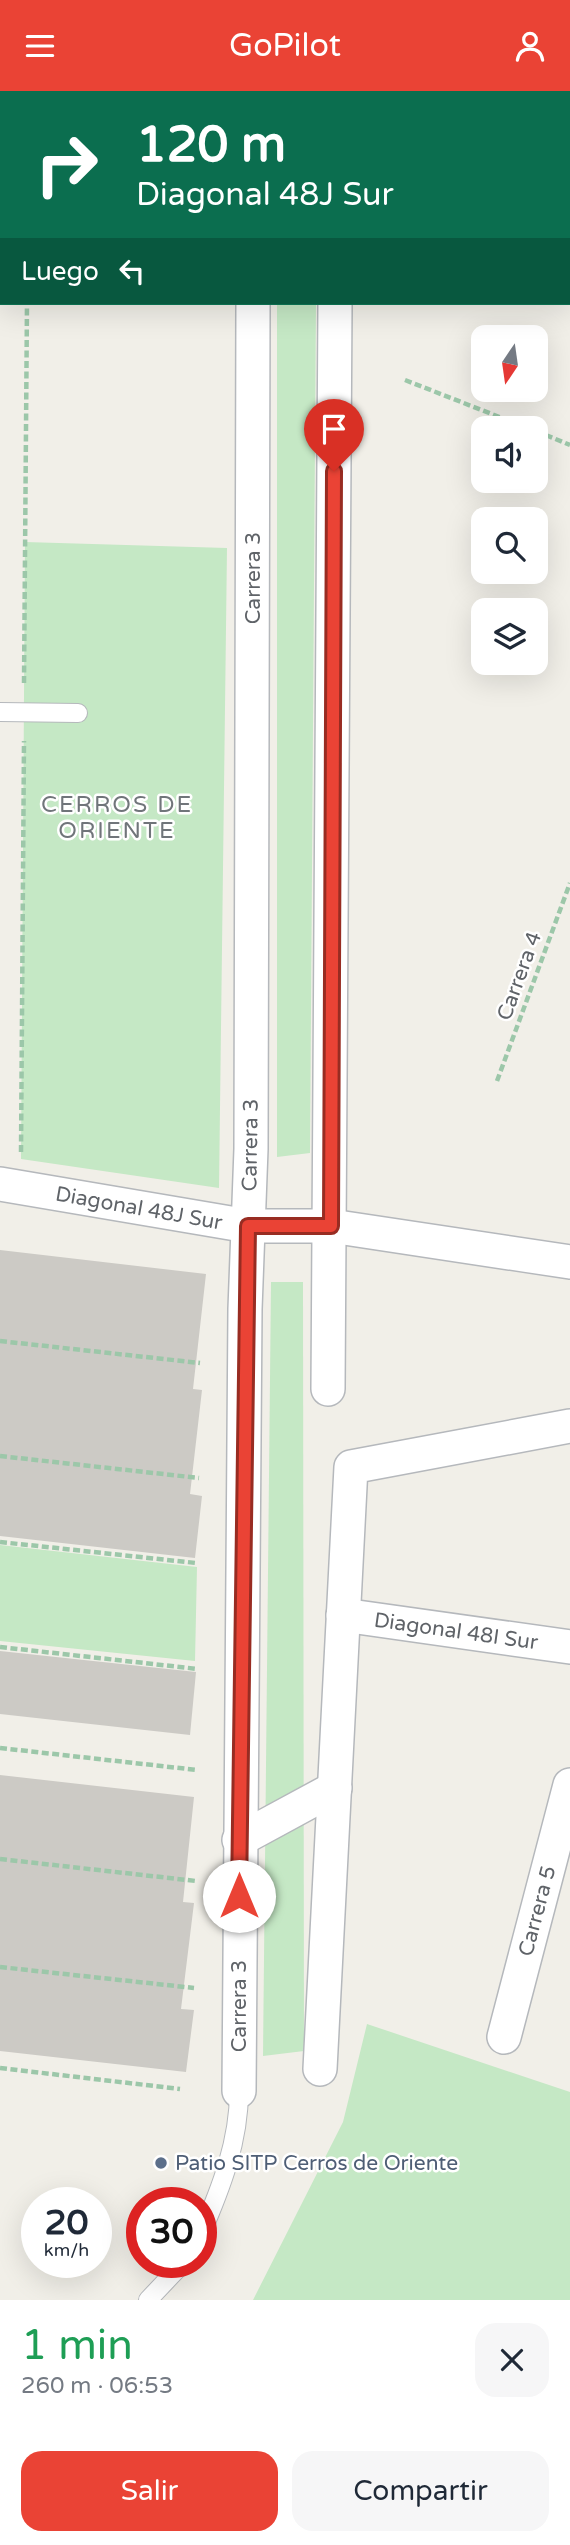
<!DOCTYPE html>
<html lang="es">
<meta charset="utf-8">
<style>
:root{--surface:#fff;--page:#f6f6f7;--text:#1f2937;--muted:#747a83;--accent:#ea4335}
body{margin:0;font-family:"Varela Round",sans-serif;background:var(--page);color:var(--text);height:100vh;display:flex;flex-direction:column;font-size:26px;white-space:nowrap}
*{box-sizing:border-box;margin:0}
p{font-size:23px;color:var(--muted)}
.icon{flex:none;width:38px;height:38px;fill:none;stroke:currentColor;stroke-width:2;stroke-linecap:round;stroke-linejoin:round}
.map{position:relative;height:2209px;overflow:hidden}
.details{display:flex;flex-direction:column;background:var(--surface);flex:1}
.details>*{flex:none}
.banner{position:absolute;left:0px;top:0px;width:570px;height:214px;box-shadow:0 7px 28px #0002;background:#0b6e4f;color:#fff;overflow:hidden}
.needle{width:46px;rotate:193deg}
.buttons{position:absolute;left:471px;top:234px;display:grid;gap:14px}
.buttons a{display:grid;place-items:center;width:77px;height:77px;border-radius:14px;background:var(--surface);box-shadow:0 7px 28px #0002;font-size:35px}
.speed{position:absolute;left:21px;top:2096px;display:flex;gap:14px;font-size:35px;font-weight:700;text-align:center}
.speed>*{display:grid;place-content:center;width:91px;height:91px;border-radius:50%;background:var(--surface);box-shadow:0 7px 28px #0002;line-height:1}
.speed small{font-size:18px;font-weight:400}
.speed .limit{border:10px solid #d22;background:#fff;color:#111}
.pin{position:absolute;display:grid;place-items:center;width:60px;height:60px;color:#fff;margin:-72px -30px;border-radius:50% 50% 50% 0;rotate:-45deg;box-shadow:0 0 7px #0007}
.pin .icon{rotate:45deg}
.me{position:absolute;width:77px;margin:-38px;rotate:0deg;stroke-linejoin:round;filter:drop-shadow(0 0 5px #0008)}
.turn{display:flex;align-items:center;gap:24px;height:147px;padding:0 21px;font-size:32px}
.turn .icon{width:91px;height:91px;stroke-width:2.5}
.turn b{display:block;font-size:49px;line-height:60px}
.then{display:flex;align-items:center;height:66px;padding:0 21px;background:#0003;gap:14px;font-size:26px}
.round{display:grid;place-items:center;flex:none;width:74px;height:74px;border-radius:21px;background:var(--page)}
.head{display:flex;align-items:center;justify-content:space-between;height:119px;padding:0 21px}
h1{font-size:42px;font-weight:600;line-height:52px;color:#1e9e55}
.primary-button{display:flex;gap:14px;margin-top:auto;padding:14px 21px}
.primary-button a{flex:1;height:80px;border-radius:21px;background:var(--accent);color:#fff;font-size:28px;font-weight:600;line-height:80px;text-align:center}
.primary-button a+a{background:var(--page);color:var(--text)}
header{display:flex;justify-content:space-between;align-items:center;height:91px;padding:0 21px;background:var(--accent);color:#fff;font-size:32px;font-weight:600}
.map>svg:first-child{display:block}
.green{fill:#c5e8c5}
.building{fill:#cccac5}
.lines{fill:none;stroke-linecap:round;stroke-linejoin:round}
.service-casing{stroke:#b5b8bc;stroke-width:20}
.minor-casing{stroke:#b5b8bc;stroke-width:36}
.path{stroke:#9cc7a9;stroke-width:4.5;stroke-dasharray:7 3.5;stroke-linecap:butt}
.service{stroke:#fff;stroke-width:18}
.minor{stroke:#fff;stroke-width:33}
.route-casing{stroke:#982c22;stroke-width:18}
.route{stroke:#ea4335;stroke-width:12}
.service-dot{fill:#5c6f8a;stroke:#fff;stroke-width:2.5}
.labels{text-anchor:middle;stroke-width:5;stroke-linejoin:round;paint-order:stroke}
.street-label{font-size:21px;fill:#5f6368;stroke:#fff}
.service-label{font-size:21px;fill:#4e5e75;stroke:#fff;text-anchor:start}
.neighbourhood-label{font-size:23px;letter-spacing:2px;fill:#70757a;stroke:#fff}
</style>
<header><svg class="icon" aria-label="menu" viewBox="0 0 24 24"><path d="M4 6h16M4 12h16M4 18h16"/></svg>GoPilot<svg class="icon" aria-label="person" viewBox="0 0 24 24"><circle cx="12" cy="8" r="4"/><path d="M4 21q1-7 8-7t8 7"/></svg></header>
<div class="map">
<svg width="570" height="2209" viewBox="0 0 570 2209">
<rect width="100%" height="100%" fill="#f1efe8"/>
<!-- green -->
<g class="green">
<path d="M277 212H316L310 1062 277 1066Z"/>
<path d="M25 451 227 457 219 1097 21 1068Z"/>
<path d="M271 1191H303L304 1960 263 1965Z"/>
<path d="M0 1454 197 1476 195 1570 0 1550Z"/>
<path d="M367 1933 570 2001V2209H253L343 2031Z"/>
</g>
<!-- building -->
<g class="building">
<path d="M0 1159 206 1183 193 1298 202 1299 190 1403 202 1405 195 1467 0 1445Z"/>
<path d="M0 1560 196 1581 190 1644 0 1623Z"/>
<path d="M0 1684 194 1706 183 1811 194 1812 181 1918 194 1919 186 1981 0 1960Z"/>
</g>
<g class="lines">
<defs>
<g id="service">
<path d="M119 0 216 2"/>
<path d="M0 55H2"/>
<path d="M0 621 78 622"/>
<path d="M201 2143C221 2097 239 2051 239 2000"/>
<path d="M148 2209 183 2172"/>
</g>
<g id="minor">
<path d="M254 2V0"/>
<path d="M336 2V0"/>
<path d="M0 1093 248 1135H331L570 1171"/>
<path d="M328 1298 335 212"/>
<path d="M343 1524 570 1556"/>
<path d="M239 1749 335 1697"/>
<path d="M504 1946 570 1694"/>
<path d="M320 1978 351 1376 570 1335"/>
<path d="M239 2000 245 1218 251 1058 253 212"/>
</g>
</defs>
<!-- service casing -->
<use href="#service" class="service-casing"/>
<!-- minor casing -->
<use href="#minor" class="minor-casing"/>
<!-- path -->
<g class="path">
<path d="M28 2V0"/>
<path d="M569 145H570"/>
<path d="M405 289 530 338"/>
<path d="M536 340 570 354"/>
<path d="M24 592 27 212"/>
<path d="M497 990 570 792"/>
<path d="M21 1061 24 650"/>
<path d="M0 1250 200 1272"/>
<path d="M0 1365 199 1387"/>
<path d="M0 1451 196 1472"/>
<path d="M0 1556 198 1578"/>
<path d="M0 1657 197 1679"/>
<path d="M0 1768 196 1790"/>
<path d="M0 1876 194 1897"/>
<path d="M0 1977 180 1998"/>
</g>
<!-- service -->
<use href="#service" class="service"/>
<!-- minor -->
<use href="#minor" class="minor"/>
</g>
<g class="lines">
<defs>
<path id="route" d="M239 1805 248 1135H331L334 380"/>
</defs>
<!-- route casing -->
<use href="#route" class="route-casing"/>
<!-- route -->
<use href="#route" class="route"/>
</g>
<!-- markers -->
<circle class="service-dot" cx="161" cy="2072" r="7"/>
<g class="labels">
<!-- street labels -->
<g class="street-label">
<text transform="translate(253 487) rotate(-90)" y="7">Carrera 3</text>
<text transform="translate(519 885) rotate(-70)" y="7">Carrera 4</text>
<text transform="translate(250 1054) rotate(-89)" y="7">Carrera 3</text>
<text transform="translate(139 1117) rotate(10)" y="7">Diagonal 48J Sur</text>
<text transform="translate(456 1540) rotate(8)" y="7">Diagonal 48I Sur</text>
<text transform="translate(537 1820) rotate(-75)" y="7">Carrera 5</text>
<text transform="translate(239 1915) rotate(-90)" y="7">Carrera 3</text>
</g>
<!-- service labels -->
<g class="service-label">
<text x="175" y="2079">Patio SITP Cerros de Oriente</text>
</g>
<!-- neighbourhood labels -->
<g class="neighbourhood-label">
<text x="117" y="721">CERROS DE<tspan x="117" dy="26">ORIENTE</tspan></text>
</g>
</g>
</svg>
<div class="buttons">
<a><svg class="needle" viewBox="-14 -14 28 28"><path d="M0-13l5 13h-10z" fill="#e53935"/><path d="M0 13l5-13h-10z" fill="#747a83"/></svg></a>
<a><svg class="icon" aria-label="sound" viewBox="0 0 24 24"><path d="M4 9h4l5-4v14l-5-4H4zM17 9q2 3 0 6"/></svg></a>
<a><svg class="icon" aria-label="search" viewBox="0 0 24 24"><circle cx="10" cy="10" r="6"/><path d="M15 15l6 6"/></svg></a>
<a><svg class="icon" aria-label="layers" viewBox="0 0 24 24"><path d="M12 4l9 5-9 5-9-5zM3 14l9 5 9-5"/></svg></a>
</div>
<div class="speed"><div>20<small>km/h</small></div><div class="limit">30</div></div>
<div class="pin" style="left:334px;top:380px;background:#d93025"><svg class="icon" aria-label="arrive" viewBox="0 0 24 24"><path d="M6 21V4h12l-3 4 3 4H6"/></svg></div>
<svg class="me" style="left:239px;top:1805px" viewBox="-20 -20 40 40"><circle r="19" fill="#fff"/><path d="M0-13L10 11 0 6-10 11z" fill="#ea4335"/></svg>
<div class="banner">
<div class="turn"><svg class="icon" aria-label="right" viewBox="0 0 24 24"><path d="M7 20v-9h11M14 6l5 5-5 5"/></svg><div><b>120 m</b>Diagonal 48J Sur</div></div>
<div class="then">Luego<svg class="icon" aria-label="left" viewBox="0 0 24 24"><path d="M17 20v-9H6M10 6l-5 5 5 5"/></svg></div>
</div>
</div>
<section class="details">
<div class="head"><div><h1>1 min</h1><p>260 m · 06:53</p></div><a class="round"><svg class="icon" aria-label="close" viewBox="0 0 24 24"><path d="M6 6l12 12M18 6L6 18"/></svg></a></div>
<div class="primary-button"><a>Salir</a><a>Compartir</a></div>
</section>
